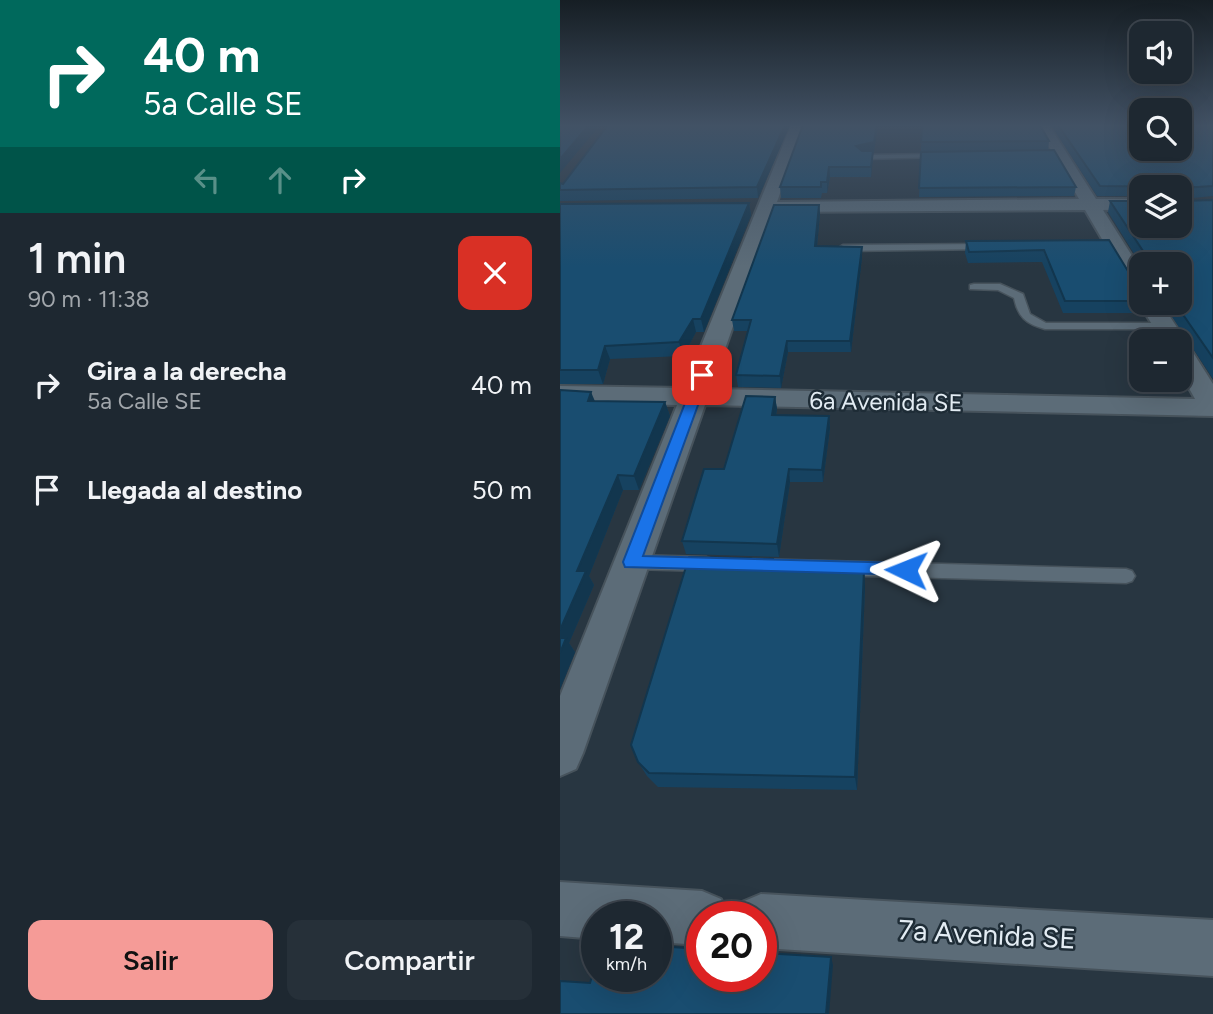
<!DOCTYPE html>
<html lang="es">
<meta charset="utf-8">
<style>
:root{--surface:#1e2831;--page:#263039;--text:#f1f3f6;--muted:#a1a6ab;--line:#3c444d;--accent:#f59b97}
body{margin:0;font-family:Figtree,sans-serif;background:var(--page);color:var(--text);height:100vh;display:flex;flex-direction:column;font-size:26px;white-space:nowrap}
*{box-sizing:border-box;margin:0}
p{font-size:23px;color:var(--muted)}
.icon{flex:none;width:38px;height:38px;fill:none;stroke:currentColor;stroke-width:2;stroke-linecap:round;stroke-linejoin:round}
.map{position:relative;flex:1;overflow:hidden}
.side{display:flex;flex-direction:column;background:var(--surface);width:560px}
.side>*{flex:none}
.guide{background:#00695c;color:#fff;overflow:hidden}
.tools{position:absolute;left:569px;top:21px;display:grid;gap:14px}
.tools a{display:grid;place-items:center;width:63px;height:63px;border-radius:14px;background:var(--surface);box-shadow:0 7px 28px #0002,0 0 0 2px var(--line);font-size:35px}
.speed{position:absolute;left:21px;top:901px;display:flex;gap:14px;font-size:35px;font-weight:700;text-align:center}
.speed>*{display:grid;place-content:center;width:91px;height:91px;border-radius:50%;background:var(--surface);box-shadow:0 7px 28px #0002,0 0 0 2px var(--line);line-height:1}
.speed small{font-size:18px;font-weight:400}
.speed .limit{border:10px solid #d22;background:#fff;color:#111}
.pin{position:absolute;display:grid;place-items:center;width:60px;height:60px;color:#fff;margin:-30px;border-radius:14px;box-shadow:0 4px 10px #0006}
.me{position:absolute;width:77px;margin:-38px;rotate:272deg;stroke-linejoin:round;filter:drop-shadow(0 0 5px #0008)}
.turn{display:flex;align-items:center;gap:24px;height:147px;padding:0 28px;font-size:32px}
.turn .icon{width:91px;height:91px;stroke-width:2.5}
.turn b{display:block;font-size:49px;line-height:60px}
.lanes{display:flex;align-items:center;height:66px;padding:0 28px;background:#0003;justify-content:center;gap:35px;direction:ltr}
.lanes .off{opacity:.35}
.round{display:grid;place-items:center;flex:none;width:74px;height:74px;border-radius:14px;background:var(--page)}
.headline{display:flex;align-items:center;justify-content:space-between;height:119px;padding:0 28px}
h1{font-size:42px;font-weight:600;line-height:52px}
.cta{display:flex;gap:14px;margin-top:auto;padding:14px 28px}
.cta a{flex:1;height:80px;border-radius:14px;background:var(--accent);color:#111;font-size:28px;font-weight:600;line-height:80px;text-align:center}
.cta a+a{background:var(--page);color:var(--text)}
ul{padding:0;list-style:none}
li{display:flex;align-items:center;gap:21px;height:105px;padding:0 28px}
li div{flex:1}
li b{display:block;font-size:26px}
li em{font-style:normal}
main{display:flex;flex:1;min-height:0}
.map>svg:first-child{display:block}
.lines{fill:none;stroke-linecap:round;stroke-linejoin:round}
.service-casing{stroke:#47535c;stroke-width:3}
.minor-casing{stroke:#47535c;stroke-width:4}
.service{fill:#5c6c78;fill-rule:evenodd}
.minor{fill:#5c6c78;fill-rule:evenodd}
.wall{fill:#164260}
.shaded-wall{fill:#12364e}
.building{fill:#194d70;stroke:#12364e;stroke-width:2}
.route{fill:#1a73e8;stroke:#114b97;stroke-width:2}
.labels{text-anchor:middle;stroke-width:5;stroke-linejoin:round;paint-order:stroke}
.street-label{font-size:24px;fill:#e3ecf3;stroke:#1e2c36}
.near-street-label{font-size:28px;fill:#e3ecf3;stroke:#1e2c36}
</style>
<main>
<section class="side">
<div class="guide">
<div class="turn"><svg class="icon" aria-label="right" viewBox="0 0 24 24"><path d="M7 20v-9h11M14 6l5 5-5 5"/></svg><div><b>40 m</b>5a Calle SE</div></div>
<div class="lanes"><svg class="icon off" aria-label="left" viewBox="0 0 24 24"><path d="M17 20v-9H6M10 6l-5 5 5 5"/></svg><svg class="icon off" aria-label="ahead" viewBox="0 0 24 24"><path d="M12 20V5M6 11l6-6 6 6"/></svg><svg class="icon" aria-label="right" viewBox="0 0 24 24"><path d="M7 20v-9h11M14 6l5 5-5 5"/></svg></div>
</div>
<div class="headline"><div><h1>1 min</h1><p>90 m · 11:38</p></div><a class="round" style="background:#d93025;color:#fff"><svg class="icon" aria-label="close" viewBox="0 0 24 24"><path d="M6 6l12 12M18 6L6 18"/></svg></a></div>
<ul>
<li><svg class="icon" aria-label="right" viewBox="0 0 24 24"><path d="M7 20v-9h11M14 6l5 5-5 5"/></svg><div><b>Gira a la derecha</b><p>5a Calle SE</p></div><em>40 m</em></li>
<li><svg class="icon" aria-label="arrive" viewBox="0 0 24 24"><path d="M6 21V4h12l-3 4 3 4H6"/></svg><div><b>Llegada al destino</b></div><em>50 m</em></li>
</ul>
<div class="cta"><a>Salir</a><a>Compartir</a></div>
</section>
<div class="map">
<svg width="653" height="1014" viewBox="0 0 653 1014">
<rect width="100%" height="100%" fill="#283641"/>
<g class="lines">
<defs>
<g id="service">
<path d="M380 154 382 157 303 159 299 157 303 155Z"/>
<path d="M425 244 428 245V249L283 251 278 248 283 245Z"/>
<path d="M414 284H440L463 294 470 314 486 323H604L610 326 604 329H485C466 324 458 317 454 298L438 290 410 289V285Z"/>
<path d="M72 555 146 557 152 559 155 564 152 569 146 571 72 569 66 567 63 562 66 557Z"/>
<path d="M193 559 566 569 572 571 575 576 572 581 566 583 193 573 187 571 184 566 187 561Z"/>
</g>
<g id="minor">
<path d="M231 125H244L217 202 519 199 476 125H489L536 199H581V209L543 210 581 270V294L570 287 525 210 213 212 151 389 635 399 620 372V341H602L579 303 581 300V303H601L626 341 624 344 629 346 653 384V416L145 405 23 753 16 769 0 776V696L117 405 0 402V386L124 388Z"/>
<path d="M0 882 142 891 161 899 169 917H142V945L96 942V917H37V939L0 936Z"/>
<path d="M201 894 653 920V976L201 948V917H175L182 902Z"/>
</g>
</defs>
<!-- service casing -->
<use href="#service" class="service-casing"/>
<!-- minor casing -->
<use href="#minor" class="minor-casing"/>
<!-- service -->
<use href="#service" class="service"/>
<!-- minor -->
<use href="#minor" class="minor"/>
</g>
<!-- wall -->
<g class="wall">
<path d="M230 125 198 198 0 201V183L3 184Z"/>
<path d="M243 125 314 152 313 153 311 177H270L267 193H262L261 198H221L220 187Z"/>
<path d="M362 125 489 141 488 151 361 152Z"/>
<path d="M491 125H653V196L623 199V201L653 200V379L603 303H620V264L581 265 548 212 550 201 581 226 620 187H581V196H537Z"/>
<path d="M361 152 516 187 514 196 359 197Z"/>
<path d="M189 203 191 215 144 332H136L123 356 50 359 43 384H0V204Z"/>
<path d="M259 205 260 214 257 246 302 247V257L291 352H228L221 388 178 387 176 375 188 331H174L172 320Z"/>
<path d="M549 240 571 276 581 282V303H586L582 313H503L482 262 408 263 405 253 406 241Z"/>
<path d="M215 397 217 409 216 415 269 416 270 428 263 482H230L219 557 126 554 122 541Z"/>
<path d="M35 401 105 402 110 416 79 490H63L29 576 34 585 9 643 15 652 0 689Z"/>
<path d="M213 559 215 569 305 587 297 790 98 787 87 776 78 762Z"/>
</g>
<!-- shaded-wall -->
<g class="shaded-wall">
<path d="M29 125H40L0 173V159Z"/>
<path d="M225 125H230L198 198 197 187Z"/>
<path d="M317 125H318L314 152 313 153 311 177V167L297 156 296 146Z"/>
<path d="M269 167 270 177 267 193V182Z"/>
<path d="M189 203 191 215 144 332 141 319Z"/>
<path d="M259 205 260 214 256 257 255 246Z"/>
<path d="M302 247V257L291 352 290 341Z"/>
<path d="M133 319 136 332 123 356 119 342Z"/>
<path d="M227 341 228 352 221 388 220 376Z"/>
<path d="M45 346 50 359 43 384 38 370Z"/>
<path d="M31 392 37 406 28 401Z"/>
<path d="M215 397 217 409 214 427 212 415Z"/>
<path d="M105 402 110 416 79 490 74 476Z"/>
<path d="M269 416 270 428 263 482 262 470Z"/>
<path d="M229 469 230 482 219 557 217 544Z"/>
<path d="M58 475 63 490 29 576 34 585 9 643 15 652 0 689V630L17 571Z"/>
<path d="M304 570 305 587 297 790 295 777Z"/>
<path d="M271 957 273 965 269 1014H266Z"/>
</g>
<!-- building -->
<g class="building">
<path d="M0 125H29L0 159Z"/>
<path d="M48 125H225L197 187 0 190V183L3 184Z"/>
<path d="M243 125H317L314 142 296 146 302 151H313L311 167H269L267 182H261V187H220Z"/>
<path d="M362 125H480L489 141 361 142Z"/>
<path d="M498 125H581V149H620V125H653V186L621 188 623 201 653 200V358L615 303H620V264H586L587 257 550 201H581V226H620V187L540 186Z"/>
<path d="M494 150 516 187 359 188 361 152Z"/>
<path d="M189 203 141 319H133L119 342 45 346 38 370H0V204Z"/>
<path d="M214 205H259L255 246 302 247 290 341H227L220 376 176 375 191 320H172Z"/>
<path d="M549 240 571 276 581 282V301H505L484 250 409 252 406 241Z"/>
<path d="M0 390 31 392 28 401 105 402 74 476 58 475 17 571H26L0 630Z"/>
<path d="M186 396 215 397 212 415 269 416 262 470 229 469 217 544 122 541 144 469H164Z"/>
<path d="M129 557 213 559 212 569 304 570 295 777 89 773 78 762 71 745Z"/>
<path d="M0 638H6L0 653Z"/>
<path d="M96 946 142 949V976H201V953L271 957 266 1014H0V981L30 983 37 960V976H96Z"/>
</g>
<!-- sky -->
<linearGradient id="sky" x2="0" y2="1"><stop stop-color="#161e24"/><stop offset="0.47" stop-color="#425265"/><stop offset="1" stop-color="#425265" stop-opacity="0"/></linearGradient>
<rect width="653" height="267" fill="url(#sky)"/>
<!-- route -->
<path class="route" d="M142 371 149 375 83 556 346 563 355 570 353 575 65 567 63 562 136 375Z"/>
<g class="labels">
<!-- street labels -->
<g class="street-label">
<text transform="translate(326 402) rotate(1)" y="8">6a Avenida SE</text>
</g>
<!-- near-street labels -->
<g class="near-street-label">
<text transform="translate(427 934) rotate(3)" y="10">7a Avenida SE</text>
</g>
</g>
</svg>
<div class="tools">
<a><svg class="icon" aria-label="sound" viewBox="0 0 24 24"><path d="M4 9h4l5-4v14l-5-4H4zM17 9q2 3 0 6"/></svg></a>
<a><svg class="icon" aria-label="search" viewBox="0 0 24 24"><circle cx="10" cy="10" r="6"/><path d="M15 15l6 6"/></svg></a>
<a><svg class="icon" aria-label="layers" viewBox="0 0 24 24"><path d="M12 4l9 5-9 5-9-5zM3 14l9 5 9-5"/></svg></a>
<a>+</a>
<a>−</a>
</div>
<div class="speed"><div>12<small>km/h</small></div><div class="limit">20</div></div>
<div class="pin" style="left:142px;top:375px;background:#d93025"><svg class="icon" aria-label="arrive" viewBox="0 0 24 24"><path d="M6 21V4h12l-3 4 3 4H6"/></svg></div>
<svg class="me" style="left:346px;top:570px" viewBox="-20 -20 40 40"><path d="M0-17L14 15 0 8-14 15z" fill="#1a73e8" stroke="#fff" stroke-width="4"/></svg>
</div>
</main>
